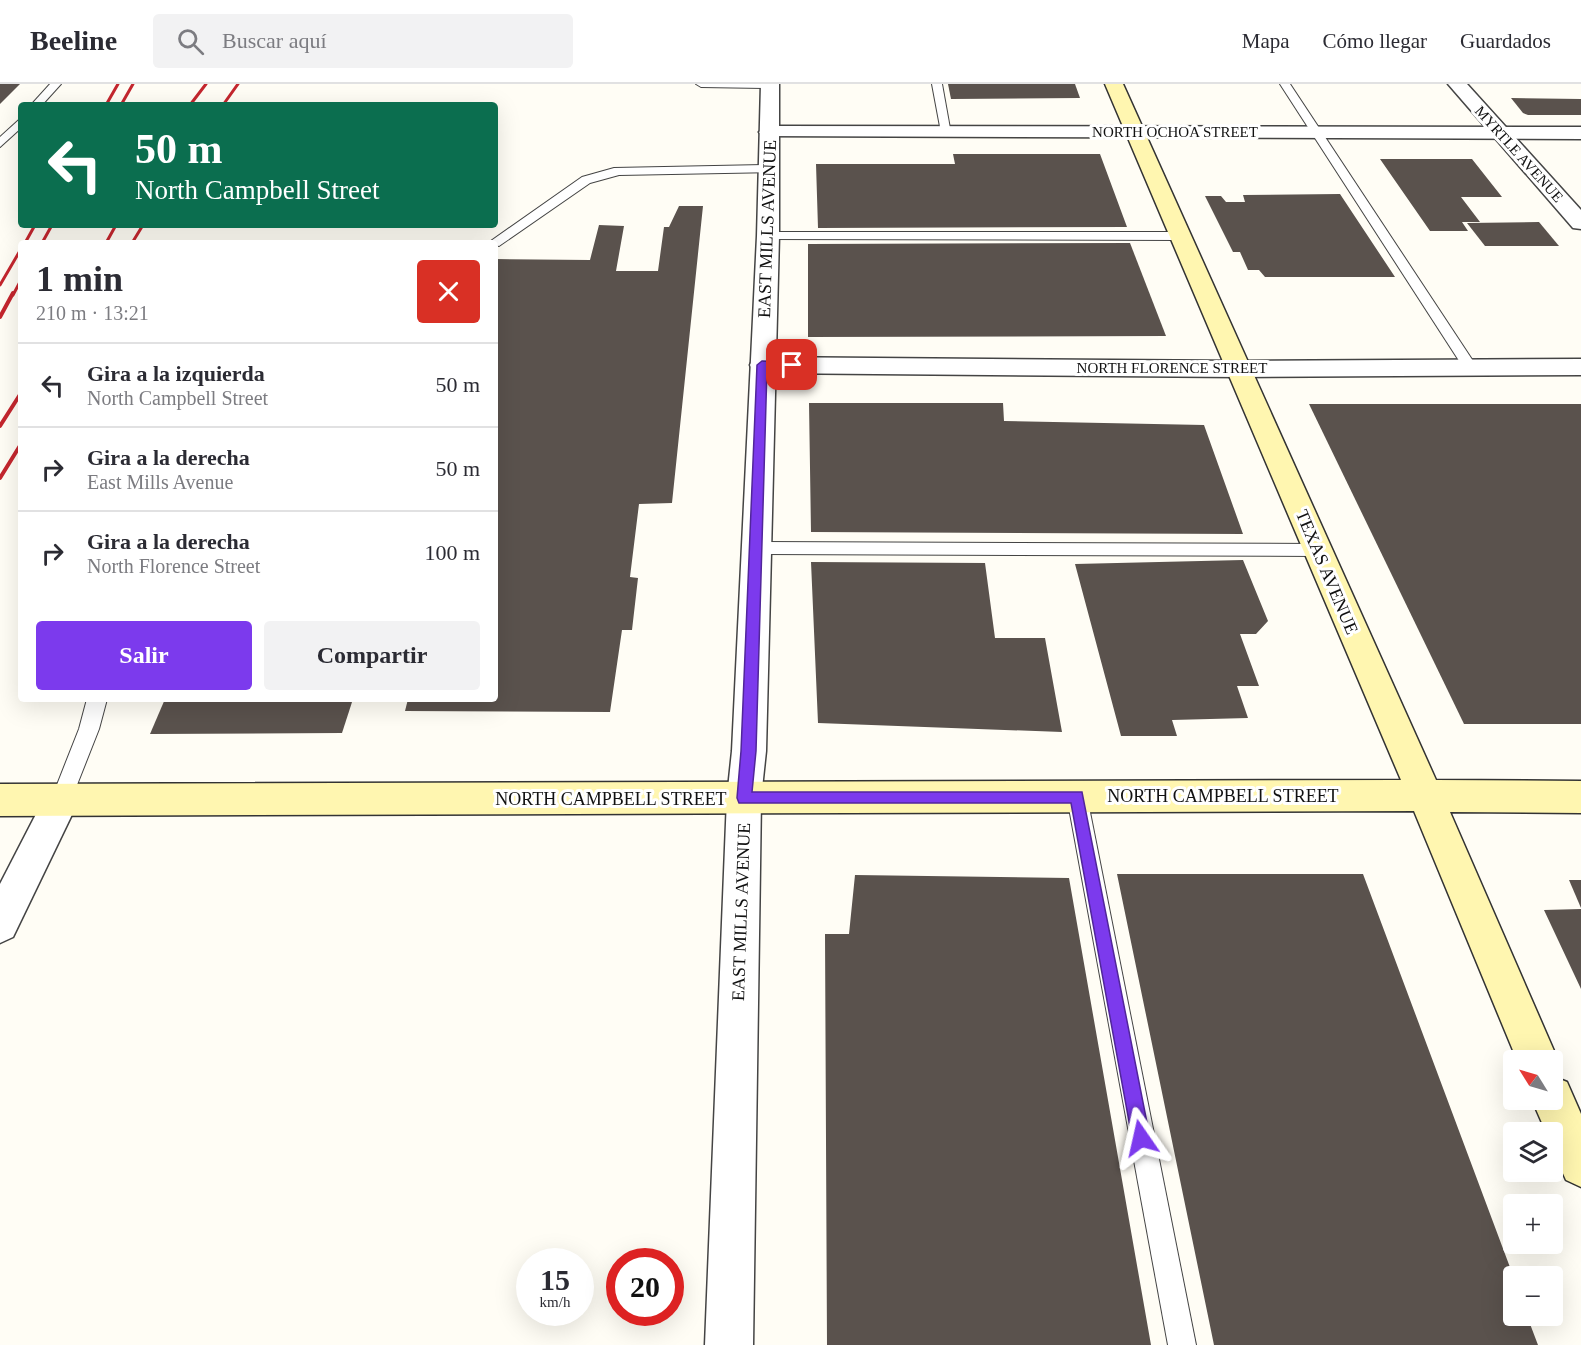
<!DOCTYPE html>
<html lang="es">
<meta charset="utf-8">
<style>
:root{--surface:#fff;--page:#f2f2f3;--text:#2b2b33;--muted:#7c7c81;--line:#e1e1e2;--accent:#7c3aed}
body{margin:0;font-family:"Times New Roman",serif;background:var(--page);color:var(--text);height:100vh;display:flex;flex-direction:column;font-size:22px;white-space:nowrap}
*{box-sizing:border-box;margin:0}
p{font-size:20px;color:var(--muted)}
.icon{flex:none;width:33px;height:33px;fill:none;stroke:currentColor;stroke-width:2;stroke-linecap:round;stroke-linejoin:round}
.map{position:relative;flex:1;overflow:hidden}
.details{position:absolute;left:18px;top:156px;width:480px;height:462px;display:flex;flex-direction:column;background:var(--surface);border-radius:6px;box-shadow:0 6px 24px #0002}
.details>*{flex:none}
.hud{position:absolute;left:18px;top:18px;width:480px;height:126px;border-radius:6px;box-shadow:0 6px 24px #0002;background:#0b6e4f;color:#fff;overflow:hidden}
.needle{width:39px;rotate:307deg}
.fabs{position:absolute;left:1503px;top:966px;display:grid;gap:12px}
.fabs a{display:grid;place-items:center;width:60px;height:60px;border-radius:6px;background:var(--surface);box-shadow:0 6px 24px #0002;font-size:30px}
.speed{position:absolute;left:516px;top:1164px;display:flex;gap:12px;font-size:30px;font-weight:700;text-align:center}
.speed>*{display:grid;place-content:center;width:78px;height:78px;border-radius:50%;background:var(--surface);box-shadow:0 6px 24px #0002;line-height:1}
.speed small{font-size:15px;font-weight:400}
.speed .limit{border:9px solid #d22;background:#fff;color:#111}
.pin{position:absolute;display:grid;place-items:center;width:51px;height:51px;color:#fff;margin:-26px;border-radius:12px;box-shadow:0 3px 9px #0006}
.me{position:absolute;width:66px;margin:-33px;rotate:349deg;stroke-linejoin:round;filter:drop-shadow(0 0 4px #0008)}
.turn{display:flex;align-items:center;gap:21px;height:126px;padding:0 18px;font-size:27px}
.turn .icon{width:78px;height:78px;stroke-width:2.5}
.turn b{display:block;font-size:42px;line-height:51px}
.round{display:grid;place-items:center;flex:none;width:63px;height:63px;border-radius:6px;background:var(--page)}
.summary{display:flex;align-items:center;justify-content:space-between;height:102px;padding:0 18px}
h1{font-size:36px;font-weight:600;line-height:45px}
.action{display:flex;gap:12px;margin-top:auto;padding:12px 18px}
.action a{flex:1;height:69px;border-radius:6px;background:var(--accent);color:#fff;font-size:24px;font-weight:600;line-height:69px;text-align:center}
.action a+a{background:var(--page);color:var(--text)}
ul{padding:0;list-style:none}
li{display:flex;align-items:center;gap:18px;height:84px;padding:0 18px;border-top:2px solid var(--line)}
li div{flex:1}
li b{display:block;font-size:22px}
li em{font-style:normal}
header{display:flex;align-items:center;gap:36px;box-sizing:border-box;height:84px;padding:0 30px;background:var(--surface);border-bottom:2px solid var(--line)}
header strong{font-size:28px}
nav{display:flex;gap:33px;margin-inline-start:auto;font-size:21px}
.search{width:420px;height:54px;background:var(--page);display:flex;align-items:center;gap:15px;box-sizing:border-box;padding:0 21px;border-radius:6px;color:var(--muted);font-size:22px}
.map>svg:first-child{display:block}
.building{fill:#5a524d}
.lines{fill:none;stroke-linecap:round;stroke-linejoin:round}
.service-casing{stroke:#444;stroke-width:2}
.minor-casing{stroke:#444;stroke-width:3}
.tertiary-casing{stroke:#444;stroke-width:3}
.secondary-casing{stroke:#333;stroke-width:3}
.service{fill:#fff;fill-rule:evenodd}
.minor{fill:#fff;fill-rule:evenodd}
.tertiary{fill:#fff;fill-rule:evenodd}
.secondary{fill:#fff6b0;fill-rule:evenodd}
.rail-far1{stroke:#c4262e;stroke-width:3}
.rail{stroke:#c4262e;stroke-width:4}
.route{fill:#7c3aed;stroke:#51269a;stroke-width:1.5}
.labels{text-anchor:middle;stroke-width:6;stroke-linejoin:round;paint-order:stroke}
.far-street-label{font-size:15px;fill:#111;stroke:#fff}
.street-label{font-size:18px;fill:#111;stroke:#fff}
</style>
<header>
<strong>Beeline</strong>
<div class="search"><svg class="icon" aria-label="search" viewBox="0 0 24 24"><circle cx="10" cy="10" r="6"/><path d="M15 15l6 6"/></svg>Buscar aquí</div>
<nav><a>Mapa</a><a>Cómo llegar</a><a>Guardados</a></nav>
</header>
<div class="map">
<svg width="1581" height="1261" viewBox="0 0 1581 1261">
<rect width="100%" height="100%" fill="#fffdf5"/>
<!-- building -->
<g class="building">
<path d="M0 0H20L0 20Z"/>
<path d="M948 0H1075L1080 14 951 15Z"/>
<path d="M1511 14 1581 15V31H1528L1523 29Z"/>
<path d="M953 70H1100L1127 143 818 144 816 80H955Z"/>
<path d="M1380 75H1472L1502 113H1461L1480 138H1462L1468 147H1430Z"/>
<path d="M1340 110 1395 193H1265L1259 186H1248L1240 168H1233L1205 112H1221L1226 118H1245L1243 111Z"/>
<path d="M679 122H703L672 419 639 420 630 493 638 494 632 546H622L610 628 405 627 408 615H495V175L590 176 599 141 624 142 616 187H658L664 143H669Z"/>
<path d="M1539 138 1559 162H1485L1467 139Z"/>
<path d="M1130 159 1166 252 808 253V160Z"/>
<path d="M809 319H1003L1004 337 1204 341 1243 450 811 448Z"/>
<path d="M1309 320H1581V640H1464Z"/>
<path d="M1243 476 1268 537 1256 550H1240L1259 602H1237L1248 634 1172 636 1177 652H1121L1075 480Z"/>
<path d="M811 478 985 479 995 554H1045L1062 648 818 639Z"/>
<path d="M165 615H353L342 649 150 650Z"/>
<path d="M1117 790H1363L1514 1194V1232H1527L1538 1261H1214Z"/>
<path d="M855 791 1069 794 1151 1261H827L825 850H849Z"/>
<path d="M1569 796H1581V824Z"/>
<path d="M1581 825V905L1544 826Z"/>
</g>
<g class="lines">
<defs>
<g id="service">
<path d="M50 0H61L42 21H31Z"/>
<path d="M696 0H775V1L770 4 701 3Z"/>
<path d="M932 0H942L951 50 941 48Z"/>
<path d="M1280 0H1290L1477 283 1475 286H1465Z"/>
<path d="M21 34V44L0 63V53Z"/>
<path d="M767 81 773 85 771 88 619 91 590 99 499 162 488 159 582 93 614 84Z"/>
<path d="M768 148H1181L1187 152 1181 156 763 155V149Z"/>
<path d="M755 458 1318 460 1324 461 1327 466 1324 471 1318 472 755 470 749 469 746 464 749 459Z"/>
<path d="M87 615H107L99 645 71 716 68 723 61 725 54 723 51 716 79 645Z"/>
<path d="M1077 704 1084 706 1087 713 1196 1261H1168L1067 713 1070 706Z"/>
</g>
<g id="minor">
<path d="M769 42 1581 43V55L762 52 759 48Z"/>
<path d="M762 273 1239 277 1581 275V291L1239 293 762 289 753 287 750 281 753 275Z"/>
</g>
<g id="tertiary">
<path d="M761 0H779V152L766 667 761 714 753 1261H705L727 714 732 667 757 152Z"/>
<path d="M1448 0H1467L1581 126V145L1573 144Z"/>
<path d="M61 700 73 705 79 716 13 853 0 859V800L49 705Z"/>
</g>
<g id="secondary">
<path d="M1105 0H1123L1436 696 1581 697V729L1450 728 1558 976 1552 988V976H1517L1414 727 0 732V700L1401 696Z"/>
<path d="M1552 992 1567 998 1581 1030V1103L1566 1096 1552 1065V1048H1546L1532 1016H1552Z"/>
</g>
</defs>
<!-- service casing -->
<use href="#service" class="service-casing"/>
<!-- minor casing -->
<use href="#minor" class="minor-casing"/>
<!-- tertiary casing -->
<use href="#tertiary" class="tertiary-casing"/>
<!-- secondary casing -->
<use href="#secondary" class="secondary-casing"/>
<!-- service -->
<use href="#service" class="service"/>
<!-- minor -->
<use href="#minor" class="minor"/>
<!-- tertiary -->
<use href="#tertiary" class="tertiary"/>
<!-- secondary -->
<use href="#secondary" class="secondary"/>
<!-- rail-far1 -->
<g class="rail-far1">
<path d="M106 21 118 0"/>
<path d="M121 21 133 0"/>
<path d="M190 21 206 0"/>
<path d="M223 21 238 0"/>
<path d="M25 159 35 141"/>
<path d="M42 159 52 141"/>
<path d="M106 159 116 141"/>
<path d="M132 159 143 141"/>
<path d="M0 201 21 165"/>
<path d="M13 211 21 196"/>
</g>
<!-- rail -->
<g class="rail">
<path d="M0 233 13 209"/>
<path d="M0 342 21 309"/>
<path d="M0 394 21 360"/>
</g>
</g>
<!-- route -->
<path class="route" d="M762 277 792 278 797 281 792 284H767L756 667 752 708H1082L1150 1054 1147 1060 1141 1063 1135 1060 1132 1054 1071 719H739L737 714 741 667 757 281Z"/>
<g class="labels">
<!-- far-street labels -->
<g class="far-street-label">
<text x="1175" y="53">NORTH OCHOA STREET</text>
<text transform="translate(1519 70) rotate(48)" y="5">MYRTLE AVENUE</text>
<text x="1172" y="289">NORTH FLORENCE STREET</text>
</g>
<!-- street labels -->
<g class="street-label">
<text transform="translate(767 145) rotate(-88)" y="6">EAST MILLS AVENUE</text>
<text transform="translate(1327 488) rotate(67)" y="6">TEXAS AVENUE</text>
<text x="1223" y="718">NORTH CAMPBELL STREET</text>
<text x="611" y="721">NORTH CAMPBELL STREET</text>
<text transform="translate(741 828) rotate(-88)" y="6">EAST MILLS AVENUE</text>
</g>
</g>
</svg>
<div class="fabs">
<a><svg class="needle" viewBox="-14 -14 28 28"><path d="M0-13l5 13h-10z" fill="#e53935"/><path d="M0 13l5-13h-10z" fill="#7c7c81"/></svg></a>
<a><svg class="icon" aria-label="layers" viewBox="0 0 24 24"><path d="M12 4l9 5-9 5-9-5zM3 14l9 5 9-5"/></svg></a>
<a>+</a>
<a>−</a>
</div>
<div class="speed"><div>15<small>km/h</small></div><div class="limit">20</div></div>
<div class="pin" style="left:792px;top:281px;background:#d93025"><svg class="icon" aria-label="arrive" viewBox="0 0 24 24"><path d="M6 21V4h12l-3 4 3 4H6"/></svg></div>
<svg class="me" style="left:1141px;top:1054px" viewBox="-20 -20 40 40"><path d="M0-17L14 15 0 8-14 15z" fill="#7c3aed" stroke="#fff" stroke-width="4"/></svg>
<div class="hud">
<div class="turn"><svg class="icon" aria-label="left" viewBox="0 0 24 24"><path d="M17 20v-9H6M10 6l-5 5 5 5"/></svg><div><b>50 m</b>North Campbell Street</div></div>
</div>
<section class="details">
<div class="summary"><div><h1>1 min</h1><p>210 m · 13:21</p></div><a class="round" style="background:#d93025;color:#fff"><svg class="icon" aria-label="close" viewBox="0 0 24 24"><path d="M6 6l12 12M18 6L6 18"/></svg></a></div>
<ul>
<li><svg class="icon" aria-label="left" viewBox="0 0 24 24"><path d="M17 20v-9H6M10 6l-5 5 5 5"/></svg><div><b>Gira a la izquierda</b><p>North Campbell Street</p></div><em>50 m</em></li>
<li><svg class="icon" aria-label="right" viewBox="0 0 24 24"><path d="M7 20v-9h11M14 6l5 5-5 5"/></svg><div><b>Gira a la derecha</b><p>East Mills Avenue</p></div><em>50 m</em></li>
<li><svg class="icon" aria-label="right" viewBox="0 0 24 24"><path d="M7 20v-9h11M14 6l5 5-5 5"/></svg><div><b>Gira a la derecha</b><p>North Florence Street</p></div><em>100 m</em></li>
</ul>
<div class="action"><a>Salir</a><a>Compartir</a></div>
</section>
</div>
